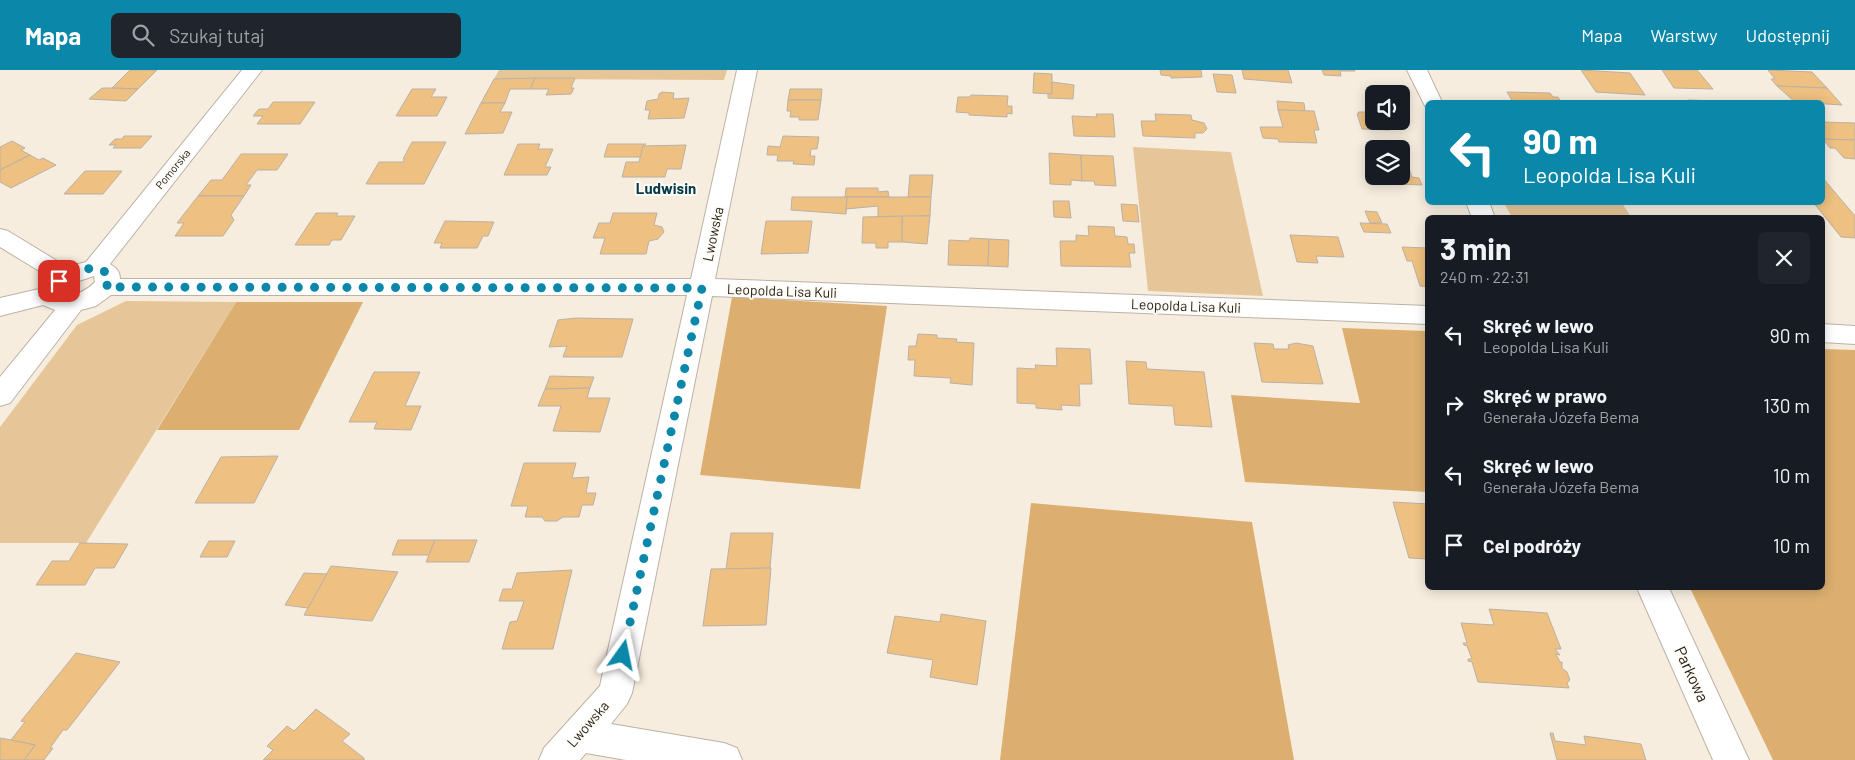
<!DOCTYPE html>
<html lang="pl">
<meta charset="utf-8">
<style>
:root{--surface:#171b24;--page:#20242c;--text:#f1f3f6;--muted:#9ea1a6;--accent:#0b87aa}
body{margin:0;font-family:Barlow,sans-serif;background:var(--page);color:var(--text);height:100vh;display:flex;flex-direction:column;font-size:19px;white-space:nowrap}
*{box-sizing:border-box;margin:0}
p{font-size:16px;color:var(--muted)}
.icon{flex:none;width:28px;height:28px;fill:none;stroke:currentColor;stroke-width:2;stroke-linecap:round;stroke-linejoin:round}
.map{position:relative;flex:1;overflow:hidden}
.panel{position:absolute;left:1425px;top:145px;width:400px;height:375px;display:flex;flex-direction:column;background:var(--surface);border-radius:8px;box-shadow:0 2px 12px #0003}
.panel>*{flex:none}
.guide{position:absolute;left:1425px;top:30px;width:400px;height:105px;border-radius:8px;box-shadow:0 2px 12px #0003;background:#0b87aa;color:#fff;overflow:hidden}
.controls{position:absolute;left:1365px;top:15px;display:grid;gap:10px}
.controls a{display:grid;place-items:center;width:45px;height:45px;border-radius:8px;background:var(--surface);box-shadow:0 2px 12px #0003;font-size:25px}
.pin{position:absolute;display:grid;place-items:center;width:42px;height:42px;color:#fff;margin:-21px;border-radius:10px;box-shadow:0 2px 8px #0006}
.me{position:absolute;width:55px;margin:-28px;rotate:12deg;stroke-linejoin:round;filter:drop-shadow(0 0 4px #0008)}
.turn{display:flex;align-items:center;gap:18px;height:105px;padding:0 15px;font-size:22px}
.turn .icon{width:65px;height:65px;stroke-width:2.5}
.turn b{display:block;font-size:35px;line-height:42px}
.round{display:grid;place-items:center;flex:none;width:52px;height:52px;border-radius:8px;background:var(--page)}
.overview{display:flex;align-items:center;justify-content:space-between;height:85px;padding:0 15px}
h1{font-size:30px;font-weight:700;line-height:38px}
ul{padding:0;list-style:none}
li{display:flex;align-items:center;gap:15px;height:70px;padding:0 15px}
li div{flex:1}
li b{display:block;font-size:19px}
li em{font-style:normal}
header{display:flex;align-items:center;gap:30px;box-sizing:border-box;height:70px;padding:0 25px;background:var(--accent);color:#fff}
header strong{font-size:24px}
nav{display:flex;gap:28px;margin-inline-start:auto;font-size:18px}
.search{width:350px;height:45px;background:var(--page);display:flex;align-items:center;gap:12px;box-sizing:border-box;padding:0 18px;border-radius:8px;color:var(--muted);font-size:19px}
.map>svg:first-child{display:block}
.green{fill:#e6c699}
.forest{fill:#dcaf70}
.building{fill:#eec081;stroke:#bbb1a4}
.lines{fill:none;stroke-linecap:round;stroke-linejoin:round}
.minor-casing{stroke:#bcb2a5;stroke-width:2}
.minor{fill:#fff;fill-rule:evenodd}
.route{stroke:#0b87aa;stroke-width:9;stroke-dasharray:0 16.2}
.labels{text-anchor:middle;stroke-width:4;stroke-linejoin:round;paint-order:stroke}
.far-street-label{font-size:11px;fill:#1f1c17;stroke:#fffbf5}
.street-label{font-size:14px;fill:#1f1c17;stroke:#fffbf5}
.neighbourhood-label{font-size:15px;font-weight:bold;fill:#033b4c;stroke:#fffbf5}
.near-street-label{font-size:16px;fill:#1f1c17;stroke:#fffbf5}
</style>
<header>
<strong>Mapa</strong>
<div class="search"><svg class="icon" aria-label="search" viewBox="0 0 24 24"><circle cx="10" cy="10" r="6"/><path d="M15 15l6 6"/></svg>Szukaj tutaj</div>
<nav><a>Mapa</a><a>Warstwy</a><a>Udostępnij</a></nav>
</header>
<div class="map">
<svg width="1855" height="690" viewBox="0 0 1855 690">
<rect width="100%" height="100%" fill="#f7eddf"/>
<!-- green -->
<g class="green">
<path d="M499 0H727L724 10 494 9Z"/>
<path d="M1133 77 1231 82 1263 226 1148 221Z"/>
<path d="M1504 133H1622L1631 147H1512Z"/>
<path d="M126 231 236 232 86 473H0V357L77 255Z"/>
</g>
<!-- forest -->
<g class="forest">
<path d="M732 227 887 236 860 419 700 405Z"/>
<path d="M236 232H363L299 360H157Z"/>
<path d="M1342 258 1427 261V422L1245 412 1231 325 1360 333Z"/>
<path d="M1823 279 1855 280V690H1773L1690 518H1822Z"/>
<path d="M1031 433 1252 452 1294 690H1000Z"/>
</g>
<!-- building -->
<g class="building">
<path d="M130 0H157L138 19 112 18Z"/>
<path d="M1160 0H1201L1202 7 1171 8V6L1161 5Z"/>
<path d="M1242 0H1288L1292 13 1244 9Z"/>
<path d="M1322 0H1355V1H1340L1341 6 1324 5Z"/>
<path d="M1581 0 1630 3 1645 25 1596 22Z"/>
<path d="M1662 0H1697L1713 19 1674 18Z"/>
<path d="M1768 0 1812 2 1827 18 1777 16 1771 9H1775Z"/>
<path d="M1034 3 1052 4V24L1033 23Z"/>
<path d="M1213 4 1232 5 1236 23 1217 22Z"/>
<path d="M535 8H575L571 18H574L571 24 546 25 549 19H530Z"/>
<path d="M535 8 530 19H510L505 33H481L494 9Z"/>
<path d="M1052 12 1074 15 1073 29 1048 28V24H1052Z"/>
<path d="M1777 16 1827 18 1842 35 1795 32Z"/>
<path d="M102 18H112L138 19 126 31 89 29Z"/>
<path d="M412 19H436L431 27H447L437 46H396Z"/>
<path d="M790 19H822L821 30H788Z"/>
<path d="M662 22 674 23 673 29 689 28 684 48 648 49 650 40H645L647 31 658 29 659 24Z"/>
<path d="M1507 22 1550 23 1553 27H1558L1561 32H1513Z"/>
<path d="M971 25 1008 26 1007 36H1012V44L1007 43V47L969 45V43L956 42 958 27H970Z"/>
<path d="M788 30H821L818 50H799V47H790L791 41H787Z"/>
<path d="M1688 30 1741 32H1742H1690Z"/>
<path d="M1277 31 1304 33 1305 41 1278 40Z"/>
<path d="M273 32H315L300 54H257L263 46H253L259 39H268Z"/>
<path d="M481 33H505L500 42H512L503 63 465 64Z"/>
<path d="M1278 40 1314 41 1319 60H1314L1317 73 1279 72 1278 69 1263 68 1260 57H1283Z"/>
<path d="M1358 42H1374V51H1387L1390 60 1362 59 1357 44H1359Z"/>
<path d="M1096 44H1113L1115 67 1074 66 1072 46 1097 47Z"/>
<path d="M1155 44 1191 45 1192 50 1204 53 1207 59 1203 63H1195V68L1143 66 1141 51H1156Z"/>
<path d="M1822 52 1855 53V70L1823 69Z"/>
<path d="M124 66H152L141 78H113L116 75H109L115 69H122Z"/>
<path d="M783 66 819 67 817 79H811L810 86H815L814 95 793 94 794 91H777L778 85H767L768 76 780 77Z"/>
<path d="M1823 69 1855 70V89L1844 88 1835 78H1830Z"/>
<path d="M12 71 25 78 21 80 30 85 0 100V77Z"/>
<path d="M412 72H446L424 114H366L379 92H403L405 89H403Z"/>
<path d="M518 74H540L538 79H553L545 97H551L547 105H504Z"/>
<path d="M608 74H646L643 76 641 87H604Z"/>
<path d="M686 75 681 99H667L665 107H622L626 92H639L643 76Z"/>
<path d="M1049 83 1081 85 1082 111 1071 110V115L1050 114Z"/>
<path d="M241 84H288L277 100H257L246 115H251L244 126H198L211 110H222Z"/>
<path d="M30 85 39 90 43 88 56 95 11 118 0 112V100Z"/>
<path d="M1081 85 1113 86 1116 116 1095 115 1094 111H1082Z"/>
<path d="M1367 95H1374V106H1401V96H1408L1412 107 1419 108 1422 115 1374 113Z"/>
<path d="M85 101H122L103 124H64Z"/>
<path d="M910 105H933L931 127H908Z"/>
<path d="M1822 107 1855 146V168L1841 167 1813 132H1822Z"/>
<path d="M846 118H878V122L888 121 889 127H845Z"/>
<path d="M198 126H244L231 145 234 150 223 166H175L184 153H177Z"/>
<path d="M792 127H847L846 144 791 140Z"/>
<path d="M847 127H931L930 146 878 147V136L846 139Z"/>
<path d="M1053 131H1069L1071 148 1054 147Z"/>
<path d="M1121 134 1137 135 1139 152 1123 151Z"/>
<path d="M1365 141 1377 142 1382 153H1370Z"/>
<path d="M316 143H338L336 146H355L341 170H332L329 175H295Z"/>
<path d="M613 143H657L654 155 662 157 664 162 658 169 649 171 646 184H600L605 168H593L599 153H610Z"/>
<path d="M902 146H930L927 174 902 172Z"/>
<path d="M902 146V172H888V178H876V173H862L863 147Z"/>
<path d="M445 151 494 152 488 166H483L477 178H440L442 173H434Z"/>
<path d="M766 151H812L808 183 761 184Z"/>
<path d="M1360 153 1387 154 1391 163 1364 162Z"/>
<path d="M1088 156 1114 157 1115 166 1127 167 1128 174H1134L1135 183H1129L1131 197 1061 196 1060 171H1076V165L1089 166Z"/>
<path d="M1290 165 1338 167 1344 187 1316 186 1318 193 1297 192Z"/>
<path d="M970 168 989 169 988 196 948 195 949 170 969 171Z"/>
<path d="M989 169 1009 170 1008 197 988 196Z"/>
<path d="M1402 177 1428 178V217L1420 216 1412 191H1407Z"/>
<path d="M576 248 633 249 622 287H563L567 276 549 277 558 250Z"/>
<path d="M918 264 937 265V268L957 269 956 272 974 273 972 315 950 313 951 308 914 306 915 290H908L909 276H916Z"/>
<path d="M1254 273 1273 274 1274 279H1289L1288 275 1296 273 1313 276 1323 314 1262 312Z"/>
<path d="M1056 278 1090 279 1092 314H1079L1080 336 1061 335 1062 340 1036 338V334L1017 333V298L1036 299 1035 295 1057 296Z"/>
<path d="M1126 291 1146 292 1147 299 1204 302 1212 357 1175 355 1173 336 1129 334Z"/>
<path d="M374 302H420L405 336H421L411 360 374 359 377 352H349Z"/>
<path d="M550 306 594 307 590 318 545 319Z"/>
<path d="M590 318 587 328H610L600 362 553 361 561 336H538L545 319Z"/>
<path d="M278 386 254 433H195L221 387Z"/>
<path d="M524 393H576L572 408 589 407 586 423H596L593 435H582L579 447H563L557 451H545L542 447H525L528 436H511Z"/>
<path d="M1393 432 1428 434V489L1409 488Z"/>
<path d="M731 463H773L770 498 726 499Z"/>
<path d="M398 470H435L429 485H392Z"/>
<path d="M435 470H477L469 492H426Z"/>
<path d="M209 471H235L227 487H200Z"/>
<path d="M80 473 128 474 114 498H95L85 515H36L52 491H69Z"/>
<path d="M331 496 398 502 372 551 304 545Z"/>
<path d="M771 498 766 555 703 556 711 499Z"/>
<path d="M572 500 553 579H502L510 552 517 551 524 531H499L503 519H512L517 503Z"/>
<path d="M304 503 327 504 308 538 285 535Z"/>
<path d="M1489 539 1547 543 1561 579H1555L1560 585 1556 584 1560 592H1562V598L1567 602 1570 610 1567 613 1569 618 1478 612 1472 592 1468 591V589H1472L1467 576 1464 575 1463 573H1467L1461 553 1494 555Z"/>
<path d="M941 544 986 551 977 615 930 607 933 590 887 583 895 546 940 552Z"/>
<path d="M76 583 120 592 67 660H63L50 678H53L44 690H24L35 675 11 670 25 652 21 651Z"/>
<path d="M316 639 350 664 342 671 364 688V690H263L273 680 267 676 287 656 294 661Z"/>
<path d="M1550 663H1553L1555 671 1586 675 1584 666 1641 674 1646 690H1557Z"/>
<path d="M0 668 11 670 35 675 24 690H0Z"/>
</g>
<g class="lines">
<defs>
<g id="minor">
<path d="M242 0H262L110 194C116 198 120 201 120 209H691L737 0H757L715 209 1428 236V254L712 226 632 623 627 634 611 654 724 673 737 678 742 690H626L586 683 580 690H539L544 678 600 616 687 225H111L96 236 81 240 10 333 0 336V307L55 240 43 235 0 246V228L39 219 49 207 0 177V159L8 161 67 197 86 192ZM94 206 95 212C86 221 76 226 63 225L64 221 79 211Z"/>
<path d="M1407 0H1427L1442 32H1428V37L1425 36Z"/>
<path d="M1466 132H1489L1495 148H1472Z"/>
<path d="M1822 254 1855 256V274L1822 272Z"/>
<path d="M1637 518H1669L1749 690H1713Z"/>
</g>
</defs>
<!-- minor casing -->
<use href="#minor" class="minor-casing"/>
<!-- minor -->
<use href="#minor" class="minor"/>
</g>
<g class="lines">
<!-- route -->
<path class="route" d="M59 211C73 202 94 192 108 204L109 212 106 217 702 218 623 585"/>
</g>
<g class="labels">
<!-- far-street labels -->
<g class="far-street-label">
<text transform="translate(173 99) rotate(-51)" y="4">Pomorska</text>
</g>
<!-- street labels -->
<g class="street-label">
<text transform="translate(713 164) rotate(-78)" y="5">Lwowska</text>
<text transform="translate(782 221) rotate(2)" y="5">Leopolda Lisa Kuli</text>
<text transform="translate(1186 236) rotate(2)" y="5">Leopolda Lisa Kuli</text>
<text transform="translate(588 654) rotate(-49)" y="5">Lwowska</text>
</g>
<!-- neighbourhood labels -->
<g class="neighbourhood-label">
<text x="666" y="124">Ludwisin</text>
</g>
<!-- near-street labels -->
<g class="near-street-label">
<text transform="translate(1692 604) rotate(65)" y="6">Parkowa</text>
</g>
</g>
</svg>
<div class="controls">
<a><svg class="icon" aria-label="sound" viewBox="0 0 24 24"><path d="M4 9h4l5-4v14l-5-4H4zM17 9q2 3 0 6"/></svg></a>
<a><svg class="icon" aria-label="layers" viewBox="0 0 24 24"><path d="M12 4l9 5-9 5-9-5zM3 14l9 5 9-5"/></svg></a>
</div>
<div class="pin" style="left:59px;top:211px;background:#d93025"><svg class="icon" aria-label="arrive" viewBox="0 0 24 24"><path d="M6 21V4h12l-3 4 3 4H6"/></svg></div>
<svg class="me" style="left:623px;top:585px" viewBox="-20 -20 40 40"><path d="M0-17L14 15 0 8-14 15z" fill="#0b87aa" stroke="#fff" stroke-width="4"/></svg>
<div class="guide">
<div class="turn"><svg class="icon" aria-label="left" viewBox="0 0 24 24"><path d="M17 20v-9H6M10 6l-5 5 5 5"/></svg><div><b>90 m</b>Leopolda Lisa Kuli</div></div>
</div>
<section class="panel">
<div class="overview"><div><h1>3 min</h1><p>240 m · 22:31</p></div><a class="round"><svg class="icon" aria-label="close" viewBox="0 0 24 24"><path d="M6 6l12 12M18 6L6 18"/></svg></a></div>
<ul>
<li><svg class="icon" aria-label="left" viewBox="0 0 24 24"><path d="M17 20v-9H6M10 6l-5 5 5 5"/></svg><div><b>Skręć w lewo</b><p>Leopolda Lisa Kuli</p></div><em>90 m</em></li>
<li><svg class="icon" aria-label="right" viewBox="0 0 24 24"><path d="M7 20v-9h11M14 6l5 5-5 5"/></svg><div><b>Skręć w prawo</b><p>Generała Józefa Bema</p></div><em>130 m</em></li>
<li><svg class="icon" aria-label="left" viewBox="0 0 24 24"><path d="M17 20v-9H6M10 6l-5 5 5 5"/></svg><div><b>Skręć w lewo</b><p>Generała Józefa Bema</p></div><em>10 m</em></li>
<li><svg class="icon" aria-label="arrive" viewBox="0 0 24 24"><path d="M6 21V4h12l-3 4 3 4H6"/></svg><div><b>Cel podróży</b></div><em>10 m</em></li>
</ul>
</section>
</div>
